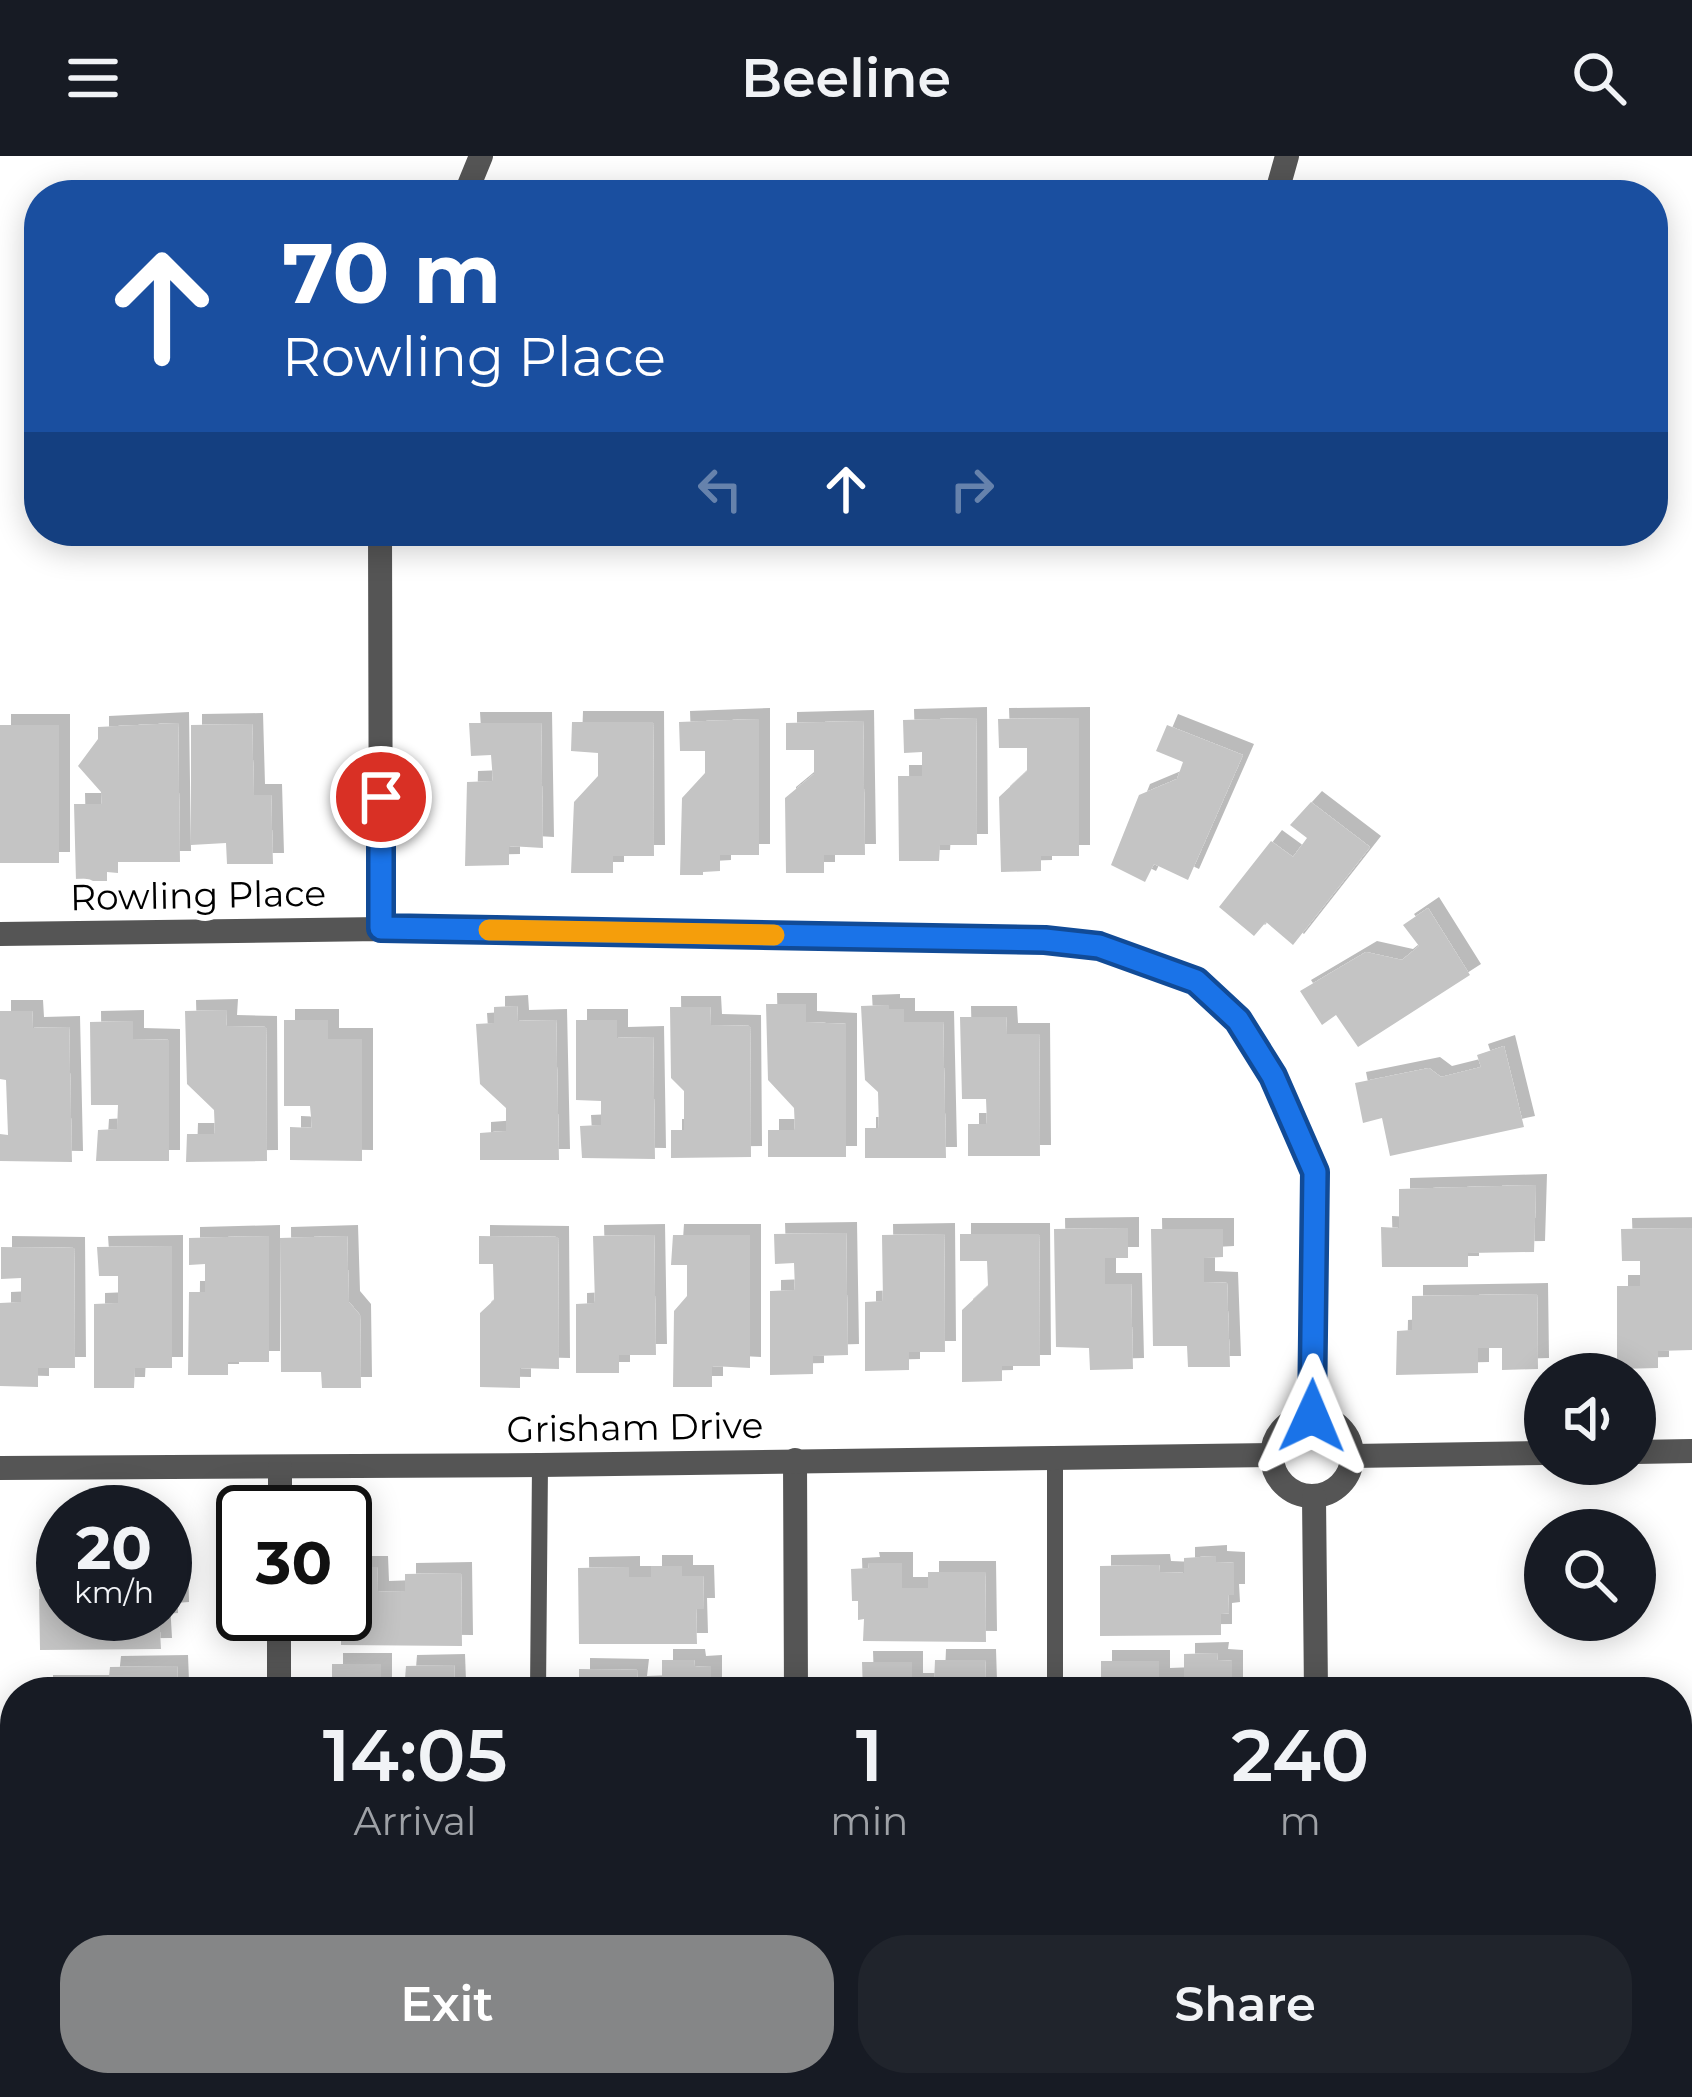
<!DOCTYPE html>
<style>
:root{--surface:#171b24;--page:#20242c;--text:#f1f3f6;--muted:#9ea1a6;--accent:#858687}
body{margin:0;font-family:Montserrat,sans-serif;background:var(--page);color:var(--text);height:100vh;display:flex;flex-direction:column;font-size:45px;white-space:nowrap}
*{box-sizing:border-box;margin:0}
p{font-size:39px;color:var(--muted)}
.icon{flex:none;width:66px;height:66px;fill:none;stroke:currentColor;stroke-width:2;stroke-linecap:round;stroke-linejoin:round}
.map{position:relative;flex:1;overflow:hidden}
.side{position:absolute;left:0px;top:1521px;width:1692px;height:420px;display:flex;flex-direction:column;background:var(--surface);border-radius:48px 48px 0 0;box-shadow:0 6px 30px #0003}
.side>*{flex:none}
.hud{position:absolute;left:24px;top:24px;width:1644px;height:366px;border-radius:48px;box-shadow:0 6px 30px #0003;background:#1a4fa0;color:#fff;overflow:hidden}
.fabs{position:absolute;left:1524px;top:1197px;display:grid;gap:24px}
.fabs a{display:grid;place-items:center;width:132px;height:132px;border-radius:50%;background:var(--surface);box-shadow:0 6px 30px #0003;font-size:60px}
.speed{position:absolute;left:36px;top:1329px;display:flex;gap:24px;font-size:60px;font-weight:700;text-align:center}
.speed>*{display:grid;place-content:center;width:156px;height:156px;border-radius:50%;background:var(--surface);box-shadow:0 6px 30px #0003;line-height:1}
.speed small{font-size:30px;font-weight:400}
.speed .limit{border:6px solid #111;border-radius:18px;background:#fff;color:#111}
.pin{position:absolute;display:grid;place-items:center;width:102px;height:102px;color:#fff;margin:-51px;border:6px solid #fff;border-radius:50%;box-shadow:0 3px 12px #0007}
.me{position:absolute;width:132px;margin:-66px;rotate:1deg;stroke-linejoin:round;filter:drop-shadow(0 0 9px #0008)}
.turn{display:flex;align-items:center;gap:42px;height:252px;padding:0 60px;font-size:54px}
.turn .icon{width:156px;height:156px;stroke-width:2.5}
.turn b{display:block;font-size:84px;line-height:102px}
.lanes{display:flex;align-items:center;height:114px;padding:0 60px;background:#0003;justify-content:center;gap:60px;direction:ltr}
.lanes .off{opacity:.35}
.eta{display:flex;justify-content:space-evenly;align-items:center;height:204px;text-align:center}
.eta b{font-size:72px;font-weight:600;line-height:84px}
.primary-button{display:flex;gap:24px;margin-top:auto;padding:24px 60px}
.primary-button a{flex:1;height:138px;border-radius:48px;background:var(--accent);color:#fff;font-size:48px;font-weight:600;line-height:138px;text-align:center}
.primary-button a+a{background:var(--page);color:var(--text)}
header{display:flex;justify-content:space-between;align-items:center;height:156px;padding:0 60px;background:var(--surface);font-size:54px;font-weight:600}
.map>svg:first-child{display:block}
.water{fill:#a3a3a3}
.building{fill:#c4c4c4;filter:url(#shadow)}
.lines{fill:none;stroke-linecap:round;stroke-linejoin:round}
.lane{stroke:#555;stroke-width:16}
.street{stroke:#555;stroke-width:24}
.route-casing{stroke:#114b97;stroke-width:30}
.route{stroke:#1a73e8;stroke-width:21}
.slow{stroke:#f59e0b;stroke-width:21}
.labels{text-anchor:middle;stroke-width:12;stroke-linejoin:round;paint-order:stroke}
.street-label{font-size:36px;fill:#000;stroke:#fff}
</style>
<header><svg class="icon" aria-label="menu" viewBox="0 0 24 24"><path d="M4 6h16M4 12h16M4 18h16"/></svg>Beeline<svg class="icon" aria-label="search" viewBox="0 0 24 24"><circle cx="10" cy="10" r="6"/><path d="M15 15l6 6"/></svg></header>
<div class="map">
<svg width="1692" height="1941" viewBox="0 0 1692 1941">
<defs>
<filter id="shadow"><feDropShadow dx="11" dy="-11" stdDeviation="0" flood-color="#0004"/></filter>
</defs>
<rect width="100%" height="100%" fill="#fff"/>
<!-- water -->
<path class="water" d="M1677 1741 1692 1742V1941H1662L1661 1926H1677Z"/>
<!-- building -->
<g class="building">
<path d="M976 562 977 689H940L939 705H899L898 620H922V596L904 597 903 564Z"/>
<path d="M1079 562V700H1041V715L1001 716 999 641 1027 615V592H999L998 563Z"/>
<path d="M759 563V699H720V715L703 716V719H680L682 642 705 617V595H680L679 566Z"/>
<path d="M863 565 865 699H824V717H786L785 642 814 618V594H786V567Z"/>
<path d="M572 566H653L654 700H613V717H571L574 646 598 620V597L571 595Z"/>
<path d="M178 567 180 706H118V717L107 716V725H76L74 648H102L101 636 78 610 98 583V571Z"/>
<path d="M469 567H541L543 692 509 690V709L465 710 467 626 493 625 491 599 471 600Z"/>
<path d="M252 568 254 639H271L273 708H227L226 687 191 689V569Z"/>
<rect x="0" y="569" width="59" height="138"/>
<path d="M1167 569 1243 599 1188 724 1154 708 1145 726 1111 709 1139 639 1177 623 1183 606 1156 595Z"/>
<path d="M1311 646 1370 691 1293 789 1266 766 1254 780 1219 751 1271 685 1293 701 1307 682 1290 669Z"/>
<path d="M1428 752 1470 819 1358 891 1336 859 1322 869 1300 835 1366 796 1402 804 1419 790 1403 769Z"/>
<path d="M766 848H806V866L846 868V1001H768V974H795L794 952 768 924Z"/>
<path d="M889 849V853H904V866H943L946 1002H865V972H879L878 936 865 924 861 850Z"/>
<path d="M517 850 518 865 556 864 559 1004H480V977L506 975V952L480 928 476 868 494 867V851Z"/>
<path d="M670 851H710L711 869 750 870 751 1001 671 1002V974H684V935L671 922Z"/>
<path d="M227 854 226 870 266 871 267 1005 186 1006 187 978H215L214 954 187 928 185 855Z"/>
<path d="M0 855H32L33 872 69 871 72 1006 0 1005V978L8 979 6 924 0 923Z"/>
<path d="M960 861H1006L1007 878H1039L1040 1000H968V968H987L986 943H962Z"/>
<path d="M284 864H328V883H362V1005L290 1004V971L312 972 310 950H284Z"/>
<path d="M576 864H617V882L653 881 655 1003 582 1002 580 970 601 969V945L576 944Z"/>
<path d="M133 865V883L169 884V1005H96L98 974 117 973 118 949H91L90 866Z"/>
<path d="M1504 890 1524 971 1390 1000 1382 962 1363 967 1355 927 1429 912 1441 921 1481 911 1477 899Z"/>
<path d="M1536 1029 1534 1096 1468 1097V1111H1382L1381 1071 1399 1072V1033Z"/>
<path d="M1128 1072V1102H1105V1128H1131L1133 1213 1090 1214 1089 1192 1056 1191 1054 1073Z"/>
<path d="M1692 1072V1194L1658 1195V1212L1617 1213V1130H1640V1105H1622L1621 1073Z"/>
<path d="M1151 1073H1223V1101L1204 1102V1126L1227 1127 1230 1211H1188L1187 1190H1153Z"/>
<path d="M846 1077 848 1199 813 1200V1218L770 1219V1135L795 1134 794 1107 775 1108 774 1078Z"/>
<path d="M944 1078 945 1196H909V1214L865 1215V1146L883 1145 882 1079Z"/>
<path d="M960 1078H1039L1040 1210H1002V1225L962 1226V1154L988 1130 987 1105H960Z"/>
<path d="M654 1079 656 1199H619V1217H576V1148L595 1147 593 1080Z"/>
<path d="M673 1079H750V1212L712 1210V1231H673L674 1155 687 1140V1109H671Z"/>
<path d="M269 1080V1206H228V1219H188L189 1136H205V1108L189 1109V1082Z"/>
<path d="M347 1080 349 1146 360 1159 361 1232H322L321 1216H281L280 1082Z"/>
<path d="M479 1080 558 1081 559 1213 520 1212V1232L480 1231V1157L494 1144 493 1108H479Z"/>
<path d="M172 1090V1212H135L134 1232H94V1148L118 1147V1120H99L97 1091Z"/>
<path d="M1 1091 74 1092 75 1212H38V1231L0 1230V1147L21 1146V1122L1 1123Z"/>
<path d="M1537 1138 1538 1213 1502 1214V1192H1478V1217L1396 1219 1397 1175 1412 1174V1140Z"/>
<path d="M1216 1400V1406L1234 1407V1439H1228L1229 1457 1221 1458V1479L1100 1480V1410L1159 1409 1160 1416 1184 1417V1402Z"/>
<path d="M868 1407H902V1432H928V1416H985L986 1486 863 1485 864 1463 858 1464V1445H852L851 1413 869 1412Z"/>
<path d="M651 1410H682V1420H703L704 1453H696L697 1488H579L578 1412 629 1411V1421H651Z"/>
<path d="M349 1411H377L378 1436 405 1435V1418L461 1417 462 1490 341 1489V1468H336L335 1458H345V1417Z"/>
<path d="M165 1414H177L178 1457 165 1458Z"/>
<path d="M39 1433H63V1458H159L161 1493 40 1494Z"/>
<path d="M1218 1497 1217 1504 1232 1505V1536H1101V1505H1159V1523L1184 1522V1498Z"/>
<path d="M662 1504H694L695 1511 711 1510V1536H579V1513L638 1514 636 1531 662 1530Z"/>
<path d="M935 1504H985L986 1536H863L862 1506H912V1528H934Z"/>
<path d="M332 1508H381V1532H394V1536H332Z"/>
<path d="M454 1509 455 1536H404L406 1510Z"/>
<path d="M177 1510 178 1536H42V1530H108L110 1511Z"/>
</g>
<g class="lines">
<!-- lane -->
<g class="lane">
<path d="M1055 1303V1536"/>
<path d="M538 1536 540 1309"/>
<path d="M1055 1926V1941"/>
<path d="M535 1941V1926"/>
</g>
<!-- street -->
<g class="street">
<path d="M465 39 481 0"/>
<path d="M1276 39 1287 0"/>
<path d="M380 375 381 773"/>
<path d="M0 778 381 773 1045 784 1099 790 1196 825 1238 864 1273 920 1315 1016 1312 1260"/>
<circle cx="1312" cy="1300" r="40"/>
<path d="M1635 1296 1692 1295"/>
<path d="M1352 1300 1545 1297"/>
<path d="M795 1304 796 1536"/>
<path d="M0 1312 540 1309 1272 1299"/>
<path d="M1314 1341 1316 1536"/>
<path d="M280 1356V1311"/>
<path d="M279 1536V1458"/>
<path d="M798 1926V1941"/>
<path d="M1319 1926V1941"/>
<path d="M277 1941V1926"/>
</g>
</g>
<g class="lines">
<defs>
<path id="route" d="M381 641V772L1045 784 1099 790 1196 825 1238 864 1273 920 1315 1016 1312 1260"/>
</defs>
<!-- route casing -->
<use href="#route" class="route-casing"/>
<!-- route -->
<use href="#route" class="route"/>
<!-- slow -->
<path class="slow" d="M489 774 774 779"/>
</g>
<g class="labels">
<!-- street labels -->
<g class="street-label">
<text transform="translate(198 739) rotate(-1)" y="13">Rowling Place</text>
<text transform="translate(635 1271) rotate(-1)" y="13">Grisham Drive</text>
</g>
</g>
</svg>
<div class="fabs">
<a><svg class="icon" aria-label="sound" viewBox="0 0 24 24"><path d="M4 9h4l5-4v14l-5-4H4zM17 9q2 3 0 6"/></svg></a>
<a><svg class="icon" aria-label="search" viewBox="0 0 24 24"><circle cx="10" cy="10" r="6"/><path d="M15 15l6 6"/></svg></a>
</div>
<div class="speed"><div>20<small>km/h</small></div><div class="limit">30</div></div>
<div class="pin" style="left:381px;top:641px;background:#d93025"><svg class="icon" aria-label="arrive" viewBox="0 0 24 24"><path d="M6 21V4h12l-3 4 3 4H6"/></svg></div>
<svg class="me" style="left:1312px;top:1260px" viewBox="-20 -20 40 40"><path d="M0-17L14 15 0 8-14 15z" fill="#1a73e8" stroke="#fff" stroke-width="4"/></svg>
<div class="hud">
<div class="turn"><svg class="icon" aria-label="ahead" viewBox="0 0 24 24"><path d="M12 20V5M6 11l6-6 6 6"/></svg><div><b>70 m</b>Rowling Place</div></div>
<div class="lanes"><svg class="icon off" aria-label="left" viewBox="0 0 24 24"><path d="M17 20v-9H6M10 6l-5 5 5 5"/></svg><svg class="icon" aria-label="ahead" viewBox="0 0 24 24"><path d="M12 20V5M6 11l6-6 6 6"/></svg><svg class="icon off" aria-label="right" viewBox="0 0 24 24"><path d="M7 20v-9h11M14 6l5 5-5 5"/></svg></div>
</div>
<section class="side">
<div class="eta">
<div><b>14:05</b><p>Arrival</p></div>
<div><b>1</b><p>min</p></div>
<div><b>240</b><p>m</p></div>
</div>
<div class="primary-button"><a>Exit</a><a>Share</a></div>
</section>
</div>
